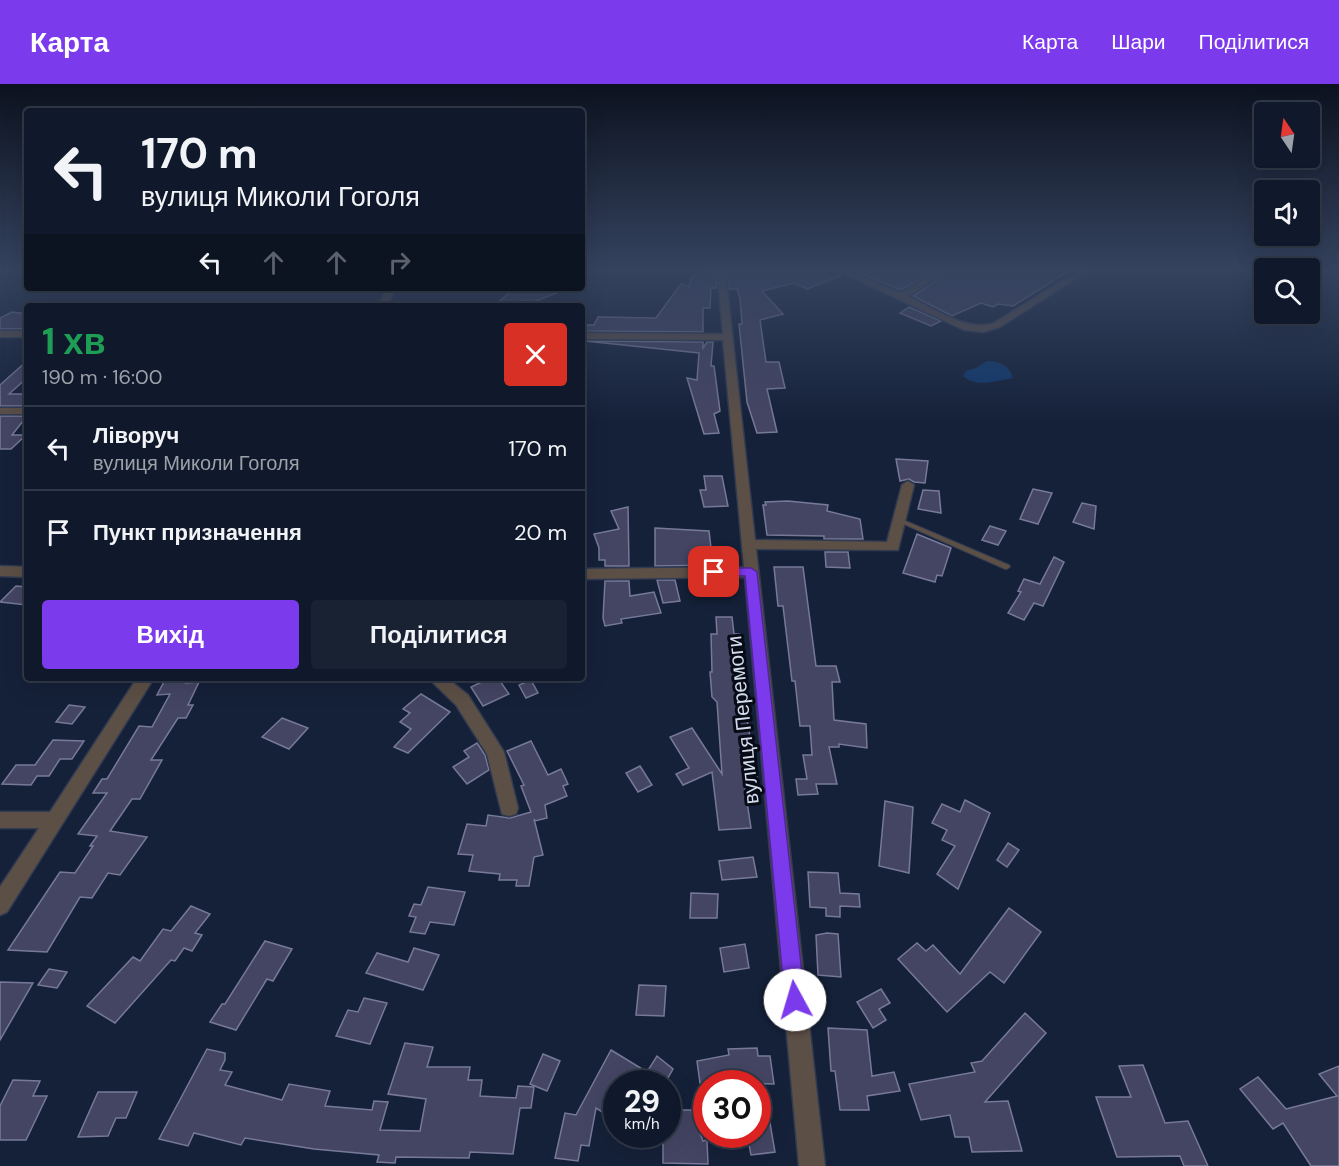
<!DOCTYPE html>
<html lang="uk">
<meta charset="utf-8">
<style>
:root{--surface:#10192b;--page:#192233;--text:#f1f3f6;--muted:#9ca0a9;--line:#303847;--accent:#7c3aed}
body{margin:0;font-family:"DM Sans",sans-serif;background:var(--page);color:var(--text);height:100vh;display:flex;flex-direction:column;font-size:22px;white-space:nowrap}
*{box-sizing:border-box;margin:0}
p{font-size:20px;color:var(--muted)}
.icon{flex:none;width:33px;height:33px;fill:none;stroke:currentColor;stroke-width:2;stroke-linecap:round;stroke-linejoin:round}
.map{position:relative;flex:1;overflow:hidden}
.drawer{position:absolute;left:24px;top:219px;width:561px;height:378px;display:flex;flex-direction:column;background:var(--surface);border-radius:6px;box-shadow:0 6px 24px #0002,0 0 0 2px var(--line)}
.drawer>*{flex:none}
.top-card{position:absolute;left:24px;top:24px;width:561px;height:183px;border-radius:6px;box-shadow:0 6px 24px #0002,0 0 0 2px var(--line);background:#10192b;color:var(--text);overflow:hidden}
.needle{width:39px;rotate:347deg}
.tools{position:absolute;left:1254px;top:18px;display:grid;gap:12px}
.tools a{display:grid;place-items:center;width:66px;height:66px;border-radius:6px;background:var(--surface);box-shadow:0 6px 24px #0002,0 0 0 2px var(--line);font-size:30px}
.speed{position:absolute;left:603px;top:986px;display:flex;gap:12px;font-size:30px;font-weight:700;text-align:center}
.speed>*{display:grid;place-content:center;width:78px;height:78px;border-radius:50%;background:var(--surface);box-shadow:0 6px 24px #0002,0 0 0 2px var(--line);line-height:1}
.speed small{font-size:15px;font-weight:400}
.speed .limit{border:9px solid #d22;background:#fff;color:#111}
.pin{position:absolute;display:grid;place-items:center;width:51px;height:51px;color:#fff;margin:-26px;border-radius:12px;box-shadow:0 3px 9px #0006}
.me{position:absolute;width:66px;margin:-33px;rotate:354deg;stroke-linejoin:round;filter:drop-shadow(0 0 4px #0008)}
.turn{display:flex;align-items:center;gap:21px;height:126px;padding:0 18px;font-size:27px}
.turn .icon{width:78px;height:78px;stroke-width:2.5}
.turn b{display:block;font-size:42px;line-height:51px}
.lanes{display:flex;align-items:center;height:57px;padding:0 18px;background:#0003;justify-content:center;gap:30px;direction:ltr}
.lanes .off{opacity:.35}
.round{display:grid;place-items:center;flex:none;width:63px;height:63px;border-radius:6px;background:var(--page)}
.head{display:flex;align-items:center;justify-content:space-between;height:102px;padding:0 18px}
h1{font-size:36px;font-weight:700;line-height:45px;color:#1e9e55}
.primary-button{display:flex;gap:12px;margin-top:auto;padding:12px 18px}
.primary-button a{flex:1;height:69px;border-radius:6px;background:var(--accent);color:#fff;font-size:24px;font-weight:700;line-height:69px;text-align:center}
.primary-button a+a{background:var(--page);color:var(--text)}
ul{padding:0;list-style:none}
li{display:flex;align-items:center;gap:18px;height:84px;padding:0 18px;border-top:2px solid var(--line)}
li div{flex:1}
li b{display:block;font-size:22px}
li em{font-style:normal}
header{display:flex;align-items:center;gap:36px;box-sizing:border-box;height:84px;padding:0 30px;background:var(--accent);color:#fff}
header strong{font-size:28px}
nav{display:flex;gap:33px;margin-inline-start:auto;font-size:21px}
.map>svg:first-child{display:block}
.water{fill:#0f386d}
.building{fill:#444563;stroke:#777999;stroke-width:1.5}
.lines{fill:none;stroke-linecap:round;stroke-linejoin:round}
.service-casing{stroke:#303b52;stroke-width:2}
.minor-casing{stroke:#303b52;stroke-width:3}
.service{fill:#5c4f46;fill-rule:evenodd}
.minor{fill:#5c4f46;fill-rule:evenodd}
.route{fill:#7c3aed;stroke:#51269a;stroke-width:1.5}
.labels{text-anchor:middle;stroke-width:6;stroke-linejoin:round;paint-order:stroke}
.street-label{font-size:21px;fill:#d3dced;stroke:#060b16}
</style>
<header>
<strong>Карта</strong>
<nav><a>Карта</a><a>Шари</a><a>Поділитися</a></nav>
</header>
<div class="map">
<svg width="1339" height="1082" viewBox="0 0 1339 1082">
<rect width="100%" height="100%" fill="#152139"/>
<!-- water -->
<path class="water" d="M987 277C1000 277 1010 282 1013 294 995 297 977 304 963 292L966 287 976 284Z"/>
<!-- building -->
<g class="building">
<path d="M747 185H832L842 191 807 205 794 199 762 207 783 230 760 236 766 278H779L785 304 767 305 777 348 757 349 747 318 739 240H742L740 214 737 205H729L727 186Z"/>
<path d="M851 185H938L901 206Z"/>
<path d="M954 185H1072L1013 222 998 220 993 223 981 219 952 232 913 212Z"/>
<path d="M704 186H715L717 204H711L710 224H703V248L586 247 587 241H594L598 233 656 234 681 200 689 203 692 192H695L696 189H703Z"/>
<path d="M502 204H567V205L531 219 527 217 507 222H494L510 208Z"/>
<path d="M909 223 941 237 931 242 900 229Z"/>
<path d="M12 228 27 230V245H0V234Z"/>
<path d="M585 257 703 258V264L707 258H713L711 282H714L720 327 714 330 719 349 704 350 687 294 697 296 699 269Z"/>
<path d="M27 277V294L9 310H27V322H0V301Z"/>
<path d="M0 332H27L12 351H26L11 365H0Z"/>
<path d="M896 375 928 377 925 399 914 398 909 395 900 397Z"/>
<path d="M704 392H722L728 422 704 423 700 406H706Z"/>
<path d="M1033 405 1052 409 1038 440 1020 435Z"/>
<path d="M923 406 939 407 941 429 918 425Z"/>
<path d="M788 417 828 421 827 427 860 435 863 455H824V452L767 451 763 421H766L765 418Z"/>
<path d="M1082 419 1096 422 1094 445 1073 438Z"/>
<path d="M628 423 629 482H605V476H599V464L594 450 619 445 611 427Z"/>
<path d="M990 442 1006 447 998 461 982 456Z"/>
<path d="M655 444 709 447 713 481 655 482Z"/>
<path d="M917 450 951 464 942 492 937 491 935 498 903 489Z"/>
<path d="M825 468H848L850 484 826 483Z"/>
<path d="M1054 473 1064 478 1043 522 1034 519 1024 536 1008 529 1021 508 1018 507 1024 495 1040 500Z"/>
<path d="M774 483H803L816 582H836L840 598H832L834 636 866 640 867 664 839 660V663H829L837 700H816L818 710 798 711 796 695H807L803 671H812L810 642H800L795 597H792L783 522H778Z"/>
<path d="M657 496H675L680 517 663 519Z"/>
<path d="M605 497H629L630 512 654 508 661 529 621 535 622 539 605 542 603 534Z"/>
<path d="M16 502 27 503V521L0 518Z"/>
<path d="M716 533H732L734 550H740L742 578H737L759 704 745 705 751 744 719 746 712 688 683 701 676 690 689 684 670 653 692 644 722 690 717 618 712 613 710 588H712L711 550H717Z"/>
<path d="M166 594H189L186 599 199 598 188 621H193L186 634H178L151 676H162L140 715H132L110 747 147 753 120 791 108 789 92 814 80 813 47 868 8 866 60 788 75 789 93 762H90L97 752 78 750 107 709H93L102 695H107L139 642 152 643 170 610 157 611Z"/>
<path d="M490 594H498L509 610 483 622 471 603Z"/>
<path d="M531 596 538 609 526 614 519 601Z"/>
<path d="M421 610 450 628 408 669 394 663 411 645 400 638 410 629 403 625Z"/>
<path d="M69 621 85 623 72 640 56 638Z"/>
<path d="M282 634 308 644 289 665 262 653Z"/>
<path d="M53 656 84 657 72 675H60L49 692H37L31 701 2 700 16 681H35Z"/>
<path d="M531 657 548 691 561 685 568 700 563 702 567 712 545 721 547 734 535 737 534 735 543 771 534 773 529 802H516L517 796H499L500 790 469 787 473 771 458 770 467 740 486 742 488 731 510 734 531 728 521 702 524 701 507 667Z"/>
<path d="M477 659 485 671 489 686 467 700 453 683 469 673 464 667Z"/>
<path d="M640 682 652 701 638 708 626 689Z"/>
<path d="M965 716 990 729 958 805 937 790 955 762 942 756 947 746 932 739 942 720 960 728Z"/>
<path d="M885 717 913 723 909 789 879 782Z"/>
<path d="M1008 759 1019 766 1007 783 997 776Z"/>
<path d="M753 773 757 793 722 796 719 777Z"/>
<path d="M808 788 838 789 840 809 859 810 860 823 840 822V833L826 832V824L810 823Z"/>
<path d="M428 803 465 808 454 841 430 838 425 850 410 848 416 833 409 832 414 820 421 821Z"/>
<path d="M691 809 718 810 717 834H690Z"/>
<path d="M191 822 210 830 195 849 202 851 192 867 184 864 175 877 171 876 115 939 87 922 133 873 140 877 163 845 171 847Z"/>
<path d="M1009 824 1041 848 1004 899 990 888 947 928 898 875 917 859 926 867 933 861 960 890Z"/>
<path d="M827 849 838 850 841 893 818 891 816 851Z"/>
<path d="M265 857 292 865 273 897 267 895 236 946 210 938 222 920H225Z"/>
<path d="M745 860 749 884 724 888 720 864Z"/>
<path d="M414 864 439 871 423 906 366 889 377 869 408 878Z"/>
<path d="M49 885 67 888 57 904 38 901Z"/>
<path d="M0 898 33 899 0 956Z"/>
<path d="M639 901 666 902 664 932 636 931Z"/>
<path d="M881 905 890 919 879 925 886 936 873 944 857 918Z"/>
<path d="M364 914 387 919 370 960 336 952 348 926 358 928Z"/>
<path d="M1025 929 1046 949 985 1018 1008 1017 1022 1067 972 1068 969 1053H955L950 1031 921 1036 909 1000 975 988 971 979 982 977Z"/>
<path d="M828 944 867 946 872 992 894 988 900 1007 867 1012 869 1026H840L835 987H831Z"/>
<path d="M405 959 433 963 427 983H470L468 996H482L480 1012 516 1014 518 1002 534 1003 531 1024H520L513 1070 470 1068 469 1074 396 1073 395 1079 377 1078 379 1071 314 1065 245 1054 241 1061 194 1049 188 1062 159 1055 207 965 225 969V976L220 986 232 988 225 1001 282 1016 289 1000 330 1007 325 1022 372 1026 374 1017 388 1018 380 1046 420 1047 426 1015 388 1010Z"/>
<path d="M757 964 758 972H770L774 1000 700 999 697 977 729 971 728 965Z"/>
<path d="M611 966 647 988 657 972 673 985 665 999H640L631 992 628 999H616V1020L610 1033 596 1024 589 1062 581 1061 578 1077 555 1074 565 1029 576 1031Z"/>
<path d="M543 970 560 977 547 1007 530 1000Z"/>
<path d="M1143 981 1165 1039 1188 1037 1208 1082H1184L1180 1072 1117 1073 1096 1013H1131L1119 982Z"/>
<path d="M1339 982V1082H1311L1283 1039 1273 1045 1240 1005 1258 993 1286 1025 1337 1012 1319 990Z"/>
<path d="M13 996 40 997 33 1012H47L26 1056H0V1022Z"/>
<path d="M98 1008H137L126 1034H116L108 1052 78 1053Z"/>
<path d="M668 1026H691L703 1057 707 1056 708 1080 663 1079V1050H668Z"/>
<path d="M770 1039 775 1068 751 1071 747 1050H758V1041Z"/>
</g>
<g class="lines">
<defs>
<path id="service" d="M901 435 1009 481 1010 483 1007 485H1005L899 438 898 437 899 436Z"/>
<g id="minor">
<path d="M717 185H725L755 456 887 458 902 401 908 397 914 401 898 466 756 465 825 1082H799L745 493 582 495V485L744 483 723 256 582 255V249L723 250Z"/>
<path d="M834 185H845L901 209 942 185H952L908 212C934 224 965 248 994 239L1081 185H1091L1000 243 984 248 964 246Z"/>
<path d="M388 204H396L387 222H377Z"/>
<rect x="0" y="247" width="27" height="6"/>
<rect x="0" y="324" width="27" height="6"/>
<path d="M0 482 27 483V493L0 492Z"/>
<path d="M137 594H154L7 828 0 831V803L39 744H0V728H50Z"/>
<path d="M428 594H447L468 611 504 668 518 724 516 730 509 732 502 730 487 670 456 621Z"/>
</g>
</defs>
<!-- service casing -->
<use href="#service" class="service-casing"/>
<!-- minor casing -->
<use href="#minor" class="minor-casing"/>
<!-- service -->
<use href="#service" class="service"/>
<!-- minor -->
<use href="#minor" class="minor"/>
</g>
<!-- sky -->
<linearGradient id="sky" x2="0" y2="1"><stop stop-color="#0c121f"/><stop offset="0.55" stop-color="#35435f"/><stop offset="1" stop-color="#35435f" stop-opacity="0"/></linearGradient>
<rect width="1339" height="337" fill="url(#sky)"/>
<!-- route -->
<path class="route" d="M714 484H751L757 488 805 916 802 923 795 926 788 923 785 916 745 492 710 491 708 488 710 485Z"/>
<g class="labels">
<!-- street labels -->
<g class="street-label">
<text transform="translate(743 636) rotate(-96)" y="7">вулиця Перемоги</text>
</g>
</g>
</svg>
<div class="tools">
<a><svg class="needle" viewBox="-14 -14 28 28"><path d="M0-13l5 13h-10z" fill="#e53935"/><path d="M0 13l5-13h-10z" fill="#9ca0a9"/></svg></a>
<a><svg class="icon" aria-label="sound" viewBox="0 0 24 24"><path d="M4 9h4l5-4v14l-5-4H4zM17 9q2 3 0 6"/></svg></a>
<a><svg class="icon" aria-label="search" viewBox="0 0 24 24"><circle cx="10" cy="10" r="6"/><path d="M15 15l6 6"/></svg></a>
</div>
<div class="speed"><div>29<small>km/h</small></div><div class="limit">30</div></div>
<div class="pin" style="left:714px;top:488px;background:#d93025"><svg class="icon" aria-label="arrive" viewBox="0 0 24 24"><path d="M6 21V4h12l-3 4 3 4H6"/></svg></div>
<svg class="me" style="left:795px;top:916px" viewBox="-20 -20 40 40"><circle r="19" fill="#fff"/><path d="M0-13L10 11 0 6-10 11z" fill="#7c3aed"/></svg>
<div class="top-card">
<div class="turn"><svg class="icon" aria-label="left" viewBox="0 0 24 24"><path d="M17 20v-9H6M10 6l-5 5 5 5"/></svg><div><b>170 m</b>вулиця Миколи Гоголя</div></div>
<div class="lanes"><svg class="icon" aria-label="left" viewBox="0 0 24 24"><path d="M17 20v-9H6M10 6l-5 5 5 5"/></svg><svg class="icon off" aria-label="ahead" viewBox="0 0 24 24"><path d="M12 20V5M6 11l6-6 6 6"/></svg><svg class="icon off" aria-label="ahead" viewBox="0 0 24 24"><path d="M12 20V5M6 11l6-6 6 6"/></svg><svg class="icon off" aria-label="right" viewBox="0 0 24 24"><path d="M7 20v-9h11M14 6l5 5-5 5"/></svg></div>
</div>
<section class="drawer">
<div class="head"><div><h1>1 хв</h1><p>190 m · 16:00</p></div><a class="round" style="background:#d93025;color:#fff"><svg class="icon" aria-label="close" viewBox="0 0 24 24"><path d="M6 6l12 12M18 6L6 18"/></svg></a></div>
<ul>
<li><svg class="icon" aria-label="left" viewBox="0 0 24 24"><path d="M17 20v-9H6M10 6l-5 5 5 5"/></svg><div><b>Ліворуч</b><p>вулиця Миколи Гоголя</p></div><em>170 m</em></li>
<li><svg class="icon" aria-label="arrive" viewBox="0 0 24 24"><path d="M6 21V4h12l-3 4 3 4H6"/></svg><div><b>Пункт призначення</b></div><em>20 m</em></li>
</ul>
<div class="primary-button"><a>Вихід</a><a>Поділитися</a></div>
</section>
</div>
